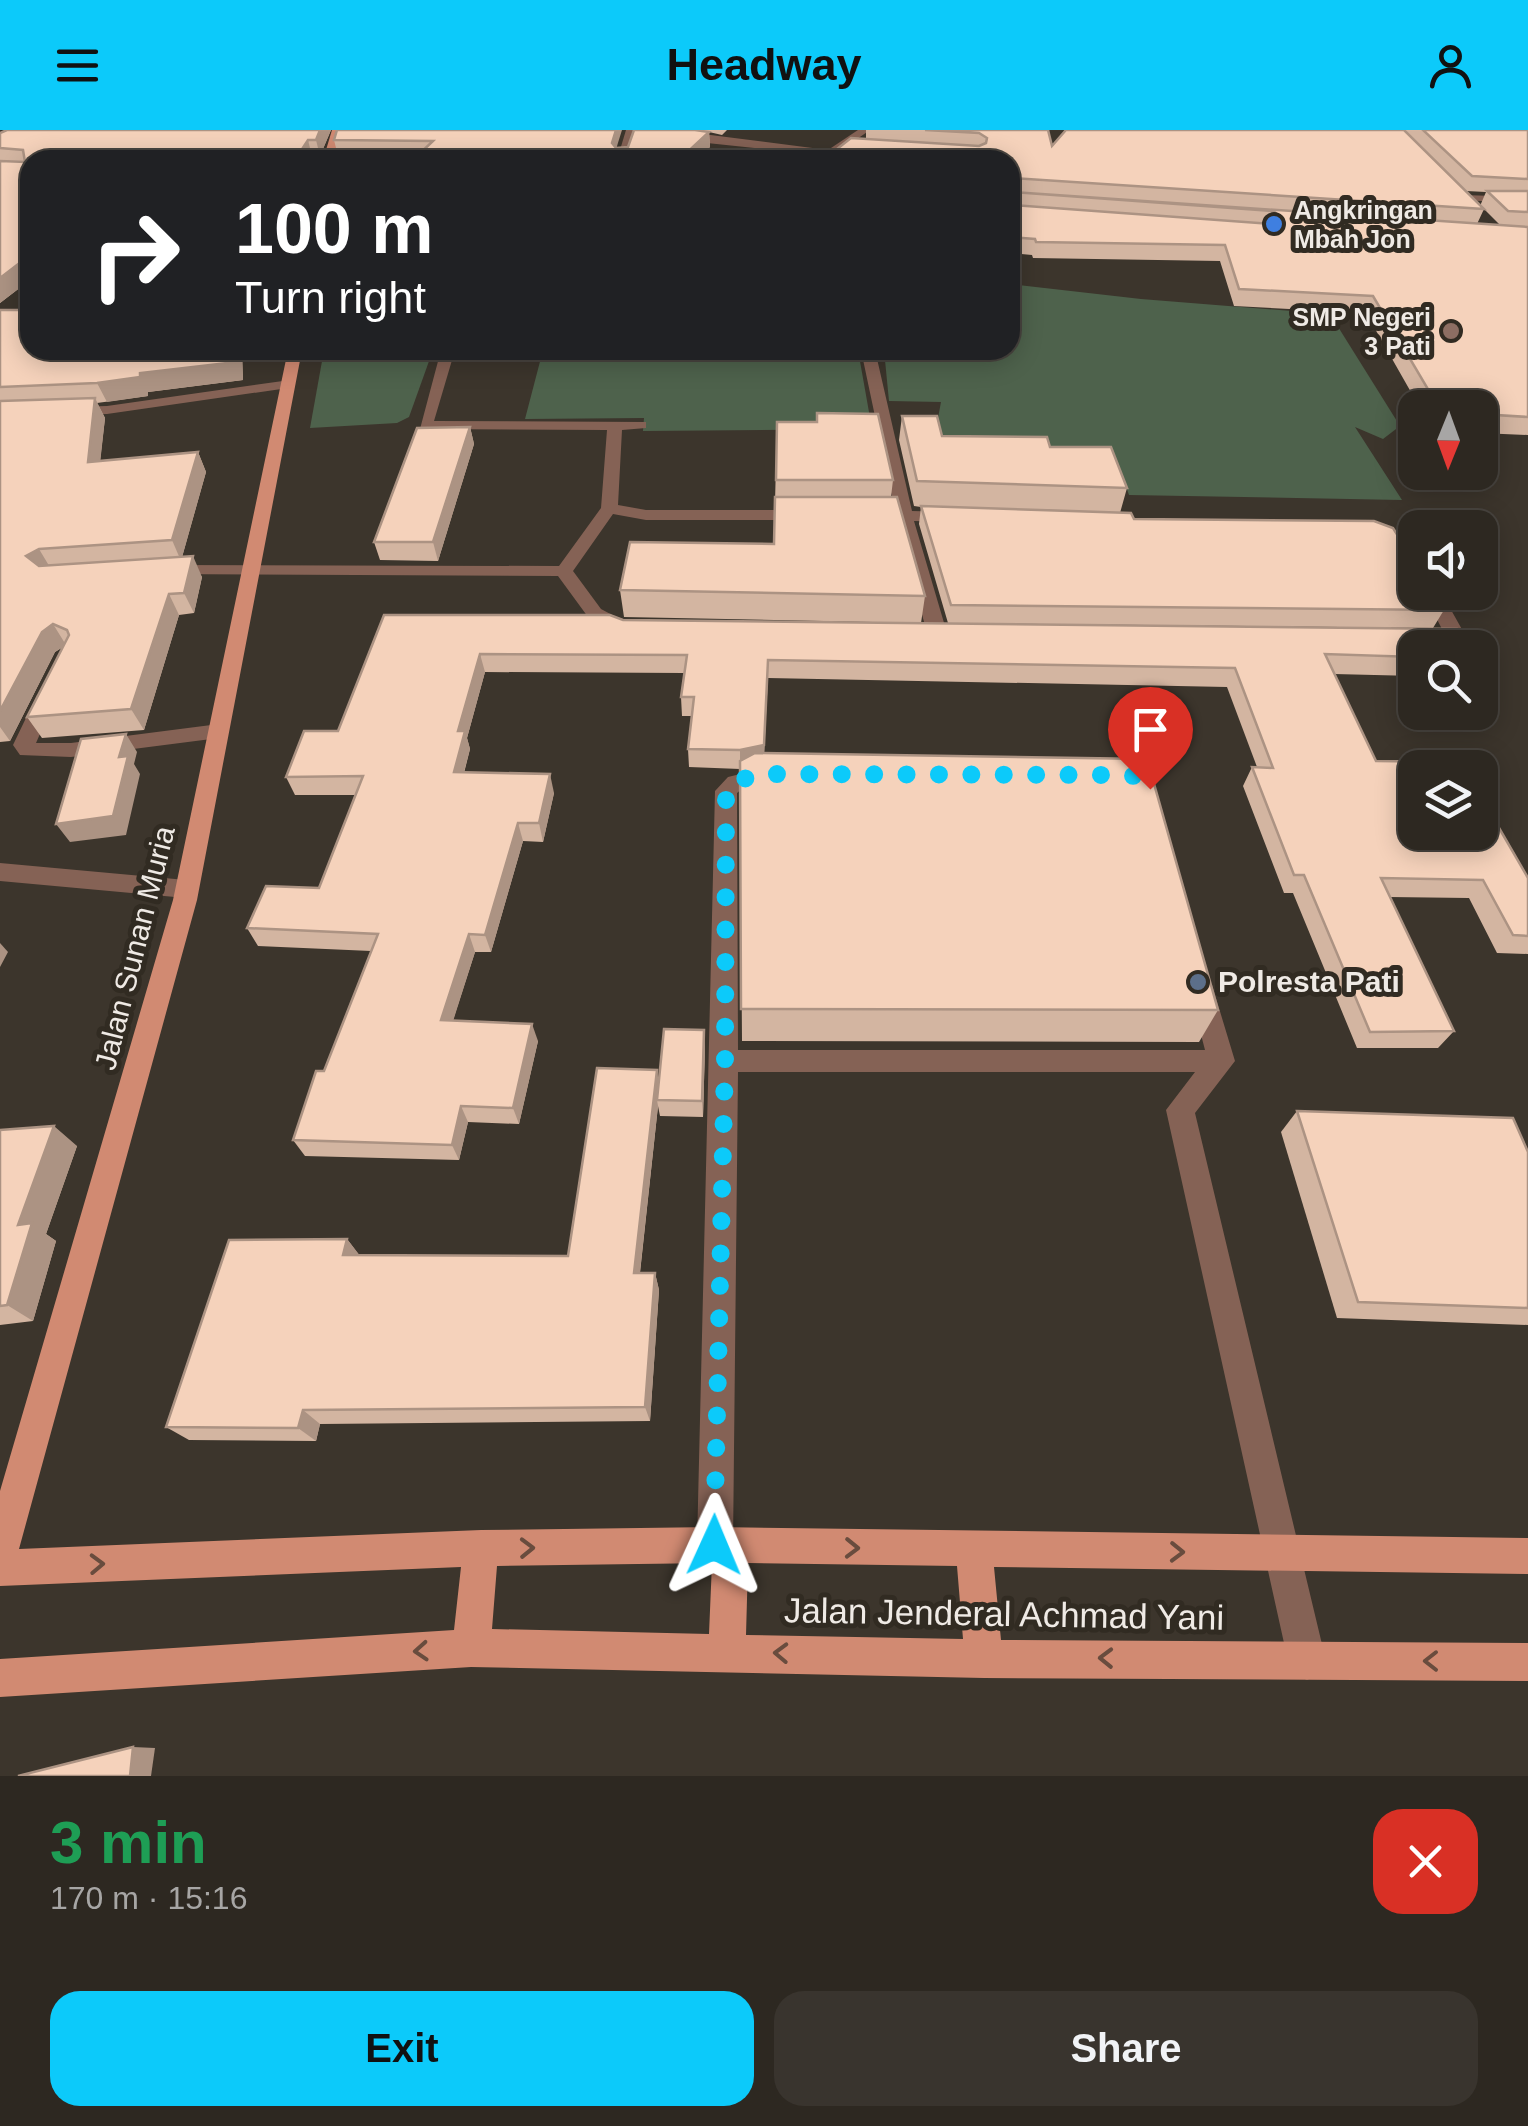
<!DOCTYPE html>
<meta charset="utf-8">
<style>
:root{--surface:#2d2821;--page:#39342e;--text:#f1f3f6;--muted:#a7a6a5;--line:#48443f;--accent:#0ccafa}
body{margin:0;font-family:Arial,sans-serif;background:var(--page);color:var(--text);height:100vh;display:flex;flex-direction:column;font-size:38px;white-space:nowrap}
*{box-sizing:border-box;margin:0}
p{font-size:32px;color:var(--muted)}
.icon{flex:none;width:55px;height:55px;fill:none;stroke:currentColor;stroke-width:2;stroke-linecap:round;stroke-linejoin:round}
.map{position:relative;height:1646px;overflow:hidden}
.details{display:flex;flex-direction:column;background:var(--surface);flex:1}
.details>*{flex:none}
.top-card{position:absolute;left:20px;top:20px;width:1000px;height:210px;border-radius:30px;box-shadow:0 5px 25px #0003,0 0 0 2px var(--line);background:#202124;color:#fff;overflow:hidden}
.needle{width:65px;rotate:181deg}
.fabs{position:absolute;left:1398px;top:260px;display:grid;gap:20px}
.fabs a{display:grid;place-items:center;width:100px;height:100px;border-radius:20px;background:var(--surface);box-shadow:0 5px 25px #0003,0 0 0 2px var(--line);font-size:50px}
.pin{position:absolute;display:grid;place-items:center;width:85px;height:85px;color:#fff;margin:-102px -42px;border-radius:50% 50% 50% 0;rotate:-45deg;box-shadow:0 0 10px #0007}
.pin .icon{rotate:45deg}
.me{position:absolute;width:110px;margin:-55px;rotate:1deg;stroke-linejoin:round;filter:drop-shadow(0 0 8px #0008)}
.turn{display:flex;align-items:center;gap:35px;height:210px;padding:0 50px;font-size:45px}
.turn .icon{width:130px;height:130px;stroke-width:2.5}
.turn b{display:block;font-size:70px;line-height:85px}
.round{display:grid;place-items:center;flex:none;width:105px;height:105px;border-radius:30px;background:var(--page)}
.overview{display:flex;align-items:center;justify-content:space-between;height:170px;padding:0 50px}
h1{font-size:60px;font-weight:700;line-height:75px;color:#1e9e55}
.cta{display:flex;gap:20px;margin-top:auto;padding:20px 50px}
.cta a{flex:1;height:115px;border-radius:30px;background:var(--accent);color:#111;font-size:40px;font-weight:700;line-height:115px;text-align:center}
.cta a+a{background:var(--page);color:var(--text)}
header{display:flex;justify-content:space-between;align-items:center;height:130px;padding:0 50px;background:var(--accent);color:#111;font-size:45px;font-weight:700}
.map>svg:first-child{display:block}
.green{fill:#4e624c}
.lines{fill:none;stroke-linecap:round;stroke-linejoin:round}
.minor{fill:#856255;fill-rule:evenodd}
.major{fill:#d18a72;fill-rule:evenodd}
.wall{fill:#d3b5a1;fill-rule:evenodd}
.shaded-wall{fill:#ac9383}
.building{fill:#f5d2bb;stroke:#ac9383;stroke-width:2.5}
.oneway{stroke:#694c3e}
.route{stroke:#0ccafa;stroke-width:18;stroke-dasharray:0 32.4}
.shop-dot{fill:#3f7fe0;stroke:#312b22;stroke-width:4}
.education-dot{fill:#8d6e63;stroke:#312b22;stroke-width:4}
.service-dot{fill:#5c6f8a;stroke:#312b22;stroke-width:4}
.labels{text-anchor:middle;stroke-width:10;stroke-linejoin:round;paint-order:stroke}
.far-poi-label{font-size:25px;font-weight:bold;fill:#efeae5;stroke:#312b22;text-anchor:start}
.street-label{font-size:30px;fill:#efeae5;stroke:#312b22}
.poi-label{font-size:30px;font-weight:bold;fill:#efeae5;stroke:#312b22;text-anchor:start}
.near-street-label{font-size:35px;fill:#efeae5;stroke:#312b22}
</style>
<header><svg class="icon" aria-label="menu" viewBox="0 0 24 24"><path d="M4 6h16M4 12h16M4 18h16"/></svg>Headway<svg class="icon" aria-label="person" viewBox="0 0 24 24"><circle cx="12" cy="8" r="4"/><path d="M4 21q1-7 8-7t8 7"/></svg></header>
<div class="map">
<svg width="1528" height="1646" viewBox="0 0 1528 1646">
<rect width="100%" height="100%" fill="#3c352c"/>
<!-- green -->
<g class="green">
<path d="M1010 154 1141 169 1330 184 1400 296 1383 309 1355 297 1402 370 1129 365 1117 331 944 328 938 288 941 272 889 271 884 220H1010Z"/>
<path d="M324 220H433L409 287 397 293 310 298Z"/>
<path d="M543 220H858L872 299 643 301 644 288 525 289Z"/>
</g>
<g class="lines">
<!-- minor -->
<g class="minor">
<path d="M626 0H636L627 30H617Z"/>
<path d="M671 0 828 20 858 0H870L827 30H815L820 25 688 11Z"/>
<path d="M1463 65 1528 67V73L1459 70Z"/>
<path d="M441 220H455L434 291 646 292V298L622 300 618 375 646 380H805L813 385 805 390H646L613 384 573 441 601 479 629 494V502L622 504 588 487 558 446 158 444 155 440 164 435 559 436 601 378 607 300 420 299Z"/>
<path d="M861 220H875L912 381 950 382 958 387 950 392 914 391 947 503 944 507H930L927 503 897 391 870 390 862 385 870 380 895 381Z"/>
<path d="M290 250 295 251V257L107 284 0 287V279L107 276Z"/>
<path d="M1370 396 1412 410 1415 435 1409 434 1399 417 1364 405V397Z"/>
<path d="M1423 462H1441L1464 503 1459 512 1425 515V507L1444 503Z"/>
<path d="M47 559 57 565 36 613H71L219 594 229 601 219 608 71 627 20 625 13 615 37 565Z"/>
<path d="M769 637 777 639 780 644 777 649 743 658 737 663 738 920H1205L1190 862 1194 855 1203 852 1212 855 1235 931 1195 983 1326 1531 1320 1544 1307 1550 1294 1544 1288 1531 1166 980 1195 942H738L733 1415 728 1428 715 1433 702 1428 697 1415 715 661 728 647Z"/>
<path d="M0 733 186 750 198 759 186 768 0 751Z"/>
</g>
<!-- major -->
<g class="major">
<path d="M332 0H342L333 30H323Z"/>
<path d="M288 220H302L197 770 19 1419 481 1400 715 1397 1528 1408V1444L994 1437 1001 1510 1528 1513V1551L984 1548 471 1537 0 1567V1529L454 1500 461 1437 0 1456V1361L173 770ZM712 1433 709 1504 492 1499 497 1436ZM748 1433 957 1436 963 1509 746 1505Z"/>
</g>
</g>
<!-- wall -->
<g class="wall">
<path d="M7 0H331L320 26 30 30V150L0 173V3Z"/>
<path d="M337 0 617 18 628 17 700 0H727L722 5 709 2 710 17 696 30H413L417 26H338L334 10Z"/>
<path d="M866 0H1048L1052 16 1066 0H1528V305L1480 303V278H1420L1366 183 1234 176 1220 131 1033 128 1032 125 1010 123V30L866 9ZM1466 61 1486 62 1480 76ZM1484 79 1500 95 1477 94Z"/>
<path d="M0 180 248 222 242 223 243 250 148 262V266L97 273 105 288 100 331 198 322 206 342 182 427 202 447 194 483 179 485 144 600 42 608 27 587 63 517 55 522 10 611 0 612Z"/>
<path d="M475 220H538L537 225H476Z"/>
<path d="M902 286 942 306 1050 317 1127 358 1120 383 1134 389 1444 480 1433 498 948 493 919 394 921 377 914 376 899 310Z"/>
<path d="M777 292 893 350 891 367 925 466 921 493 624 487 620 460 774 414Z"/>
<path d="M470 297 474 314 438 431 380 430 374 412Z"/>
<path d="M384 485 623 490 1415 518V546L1334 544 1376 631 1528 748V824L1497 823 1469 768 1389 767 1454 901 1438 918H1357L1293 763H1284L1243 656 1252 637H1257L1227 557 768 548 764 623 1218 880 1199 912 742 911 740 639 689 637 688 619 692 586H682L681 567 684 543 485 542 467 608 470 619 464 643 554 663 543 712 523 711 491 822H475L453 890 538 911 519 994 468 992 459 1030 305 1026 293 1010 324 941 371 821 258 816 247 798 319 758 355 665H295L286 647 338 601Z"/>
<path d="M705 916 703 987 660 986 658 976 640 1143H655L659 1160 650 1291 320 1294 316 1311 189 1310 166 1297 347 1109 359 1125 568 1126 659 954Z"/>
<path d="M1297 981 1528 1022V1195L1337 1188 1281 1002Z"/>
<path d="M0 1000 77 1016 46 1104 56 1111 33 1191 0 1195Z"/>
</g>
<!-- shaded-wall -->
<g class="shaded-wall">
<path d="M320 0H331L320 26 316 10Z"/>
<path d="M616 0H622L613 29 612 13Z"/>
<path d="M709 2 710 17 696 30H679Z"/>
<path d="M308 10 312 26 310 30H295Z"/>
<path d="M30 125V150L0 173V148Z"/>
<path d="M236 220H248V222L242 223 243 250 148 262V266L107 272 97 253Z"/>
<path d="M95 268 105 288 98 352 88 332Z"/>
<path d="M470 297 474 314 438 431 433 412Z"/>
<path d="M198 322 206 342 181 431 172 410Z"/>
<path d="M39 419 51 439 38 447 26 426Z"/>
<path d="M193 426 202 447 194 483 184 463Z"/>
<path d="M169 464 179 485 144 600 131 579Z"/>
<path d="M53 494 66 515 55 522 10 611 0 597V581L42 502Z"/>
<path d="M480 524 485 542 467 608 470 619 459 661 454 642 458 601Z"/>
<path d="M768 530 764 633 740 639V620Z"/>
<path d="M126 604 137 622 134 634 140 644 126 705 70 712 56 694 119 627Z"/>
<path d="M550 644 554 663 543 712 539 693Z"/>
<path d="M518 693 523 711 491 822 485 805Z"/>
<path d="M469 804 475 822 448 907 441 890Z"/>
<path d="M0 813 8 822 0 837Z"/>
<path d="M532 894 538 911 519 994 513 978Z"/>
<path d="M704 900 705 916 703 987 702 971Z"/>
<path d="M657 940 660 961 657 970 658 976 638 1160 634 1143Z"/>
<path d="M461 976 468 992 459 1030 452 1015Z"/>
<path d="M54 996 77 1016 46 1104 56 1111 33 1191 7 1175 18 1095Z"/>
<path d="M347 1109 361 1127 343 1125Z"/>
<path d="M655 1143 659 1160 650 1291 645 1277Z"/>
<path d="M303 1280 320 1294 316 1311 298 1298Z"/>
<path d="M133 1617 155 1618 151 1646H130Z"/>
</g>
<!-- building -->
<g class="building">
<path d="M7 0H320L316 10H308L295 30H30V125L0 148V31L25 32 23 20 0 18V3Z"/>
<path d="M337 0H616L612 13 616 18 628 17 634 0H695L709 2 679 30H413L433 11 334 10Z"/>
<path d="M925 0H1048L1052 16 1066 0H1404L1484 79 1013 48 1010 51V30H823L851 8 979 16 986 13 987 8 979 3Z"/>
<path d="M1423 0H1528V49L1472 46Z"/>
<path d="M1010 56 1012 62 1528 97V287L1480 284V278H1439L1373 166 1239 159 1225 115 1036 112 1035 109 1010 107V69L1012 75 1273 94 1283 89 1273 81 1013 62 1010 64Z"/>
<path d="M1487 61H1528V82L1508 81Z"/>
<path d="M0 180H30V220H236V232L140 243V247L97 253 0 257Z"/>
<path d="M95 268 88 332 198 322 172 410 39 419 26 426 39 436 193 426 184 463 169 464 131 579 27 587 69 505 67 500 53 494 42 502 0 581V271Z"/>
<path d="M817 283 878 284 893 350H776L777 292H817Z"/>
<path d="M902 286H937L942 306 1047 307 1050 317H1111L1127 358 917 351Z"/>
<path d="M470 297 433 412H374L417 298Z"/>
<path d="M775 367H897L925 466 620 460 630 412 774 414Z"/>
<path d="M921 376 1131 383 1134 389 1374 391 1393 398 1415 433V462H1434L1444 480 951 475Z"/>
<path d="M384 485H610L623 490 1457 499 1468 518H1415V527L1325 524 1376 631 1461 632 1465 638H1415V702H1480V665L1528 748V806L1513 805 1483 750 1381 748 1454 901 1370 902 1304 745H1294L1252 637 1273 638 1235 538 768 530 764 615 740 620 688 619 694 567H681L687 525 480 524 458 601H465L454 642 550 644 539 693H518L485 805 469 804 441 890 532 894 513 978 461 976 452 1015 293 1010 316 941H324L378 804 247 798 266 756 319 758 363 646 286 647 304 601H338Z"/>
<path d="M126 604 119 627 128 626 113 686 56 694 81 609Z"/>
<path d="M755 623 1147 629 1218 880 741 879 740 631Z"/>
<path d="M664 899 704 900 702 971 657 970Z"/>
<path d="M597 938 657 940 634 1143H655L645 1277 303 1280 298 1298 166 1297 229 1110 347 1109 343 1125 568 1126Z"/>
<path d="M1297 981 1513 988 1528 1022V1178L1358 1172Z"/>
<path d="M54 996 18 1095 32 1093 7 1175 0 1176V1000Z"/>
<path d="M133 1617 130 1646H18Z"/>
</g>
<!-- one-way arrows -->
<defs><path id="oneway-chevron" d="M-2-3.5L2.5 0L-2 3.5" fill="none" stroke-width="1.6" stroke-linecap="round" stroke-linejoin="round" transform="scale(2.5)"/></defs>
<g class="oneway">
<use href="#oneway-chevron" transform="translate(527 1418) rotate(-1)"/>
<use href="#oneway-chevron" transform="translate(852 1418) rotate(1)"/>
<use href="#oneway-chevron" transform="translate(1177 1422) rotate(1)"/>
<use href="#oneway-chevron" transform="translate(97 1434) rotate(-2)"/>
<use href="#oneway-chevron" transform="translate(421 1521) rotate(176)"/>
<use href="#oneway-chevron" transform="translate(781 1523) rotate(-178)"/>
<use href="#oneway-chevron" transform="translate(1106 1528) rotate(-179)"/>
<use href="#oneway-chevron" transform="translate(1431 1531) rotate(-180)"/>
</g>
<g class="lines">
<!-- route -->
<path class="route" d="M714 1415 725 931 726 661 736 652 757 644 1132 645 1150 659"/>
</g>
<!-- markers -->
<circle class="shop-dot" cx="1274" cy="94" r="10"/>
<circle class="education-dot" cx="1451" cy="201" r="10"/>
<circle class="service-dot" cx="1198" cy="852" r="10"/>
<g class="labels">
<!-- far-poi labels -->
<g class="far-poi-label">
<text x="1294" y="89">Angkringan<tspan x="1294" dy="29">Mbah Jon</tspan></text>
<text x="1431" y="196" text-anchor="end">SMP Negeri<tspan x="1431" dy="29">3 Pati</tspan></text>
</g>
<!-- street labels -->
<g class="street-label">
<text transform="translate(135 818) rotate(-76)" y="10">Jalan Sunan Muria</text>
</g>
<!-- poi labels -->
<g class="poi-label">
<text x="1218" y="862">Polresta Pati</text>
</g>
<!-- near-street labels -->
<g class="near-street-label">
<text transform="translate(1004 1484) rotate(1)" y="12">Jalan Jenderal Achmad Yani</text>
</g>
</g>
</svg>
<div class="fabs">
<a><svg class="needle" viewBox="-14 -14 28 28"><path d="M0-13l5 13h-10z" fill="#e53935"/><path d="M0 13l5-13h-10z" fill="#a7a6a5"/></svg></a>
<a><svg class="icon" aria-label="sound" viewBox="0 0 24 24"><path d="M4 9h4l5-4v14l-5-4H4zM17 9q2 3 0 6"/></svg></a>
<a><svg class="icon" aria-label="search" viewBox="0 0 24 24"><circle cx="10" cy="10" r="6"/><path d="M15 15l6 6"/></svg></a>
<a><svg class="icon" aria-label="layers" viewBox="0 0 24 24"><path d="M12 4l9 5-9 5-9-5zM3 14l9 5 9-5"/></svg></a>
</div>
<div class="pin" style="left:1150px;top:659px;background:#d93025"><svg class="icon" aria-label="arrive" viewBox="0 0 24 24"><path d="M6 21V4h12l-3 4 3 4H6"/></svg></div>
<svg class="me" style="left:714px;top:1415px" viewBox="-20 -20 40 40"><path d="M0-17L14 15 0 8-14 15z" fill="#0ccafa" stroke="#fff" stroke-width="4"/></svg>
<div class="top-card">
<div class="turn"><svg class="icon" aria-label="right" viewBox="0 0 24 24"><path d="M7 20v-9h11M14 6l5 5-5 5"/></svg><div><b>100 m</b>Turn right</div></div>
</div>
</div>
<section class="details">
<div class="overview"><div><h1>3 min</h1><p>170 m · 15:16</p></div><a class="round" style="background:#d93025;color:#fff"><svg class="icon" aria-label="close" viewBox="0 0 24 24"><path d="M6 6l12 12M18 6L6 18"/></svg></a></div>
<div class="cta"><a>Exit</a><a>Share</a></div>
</section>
